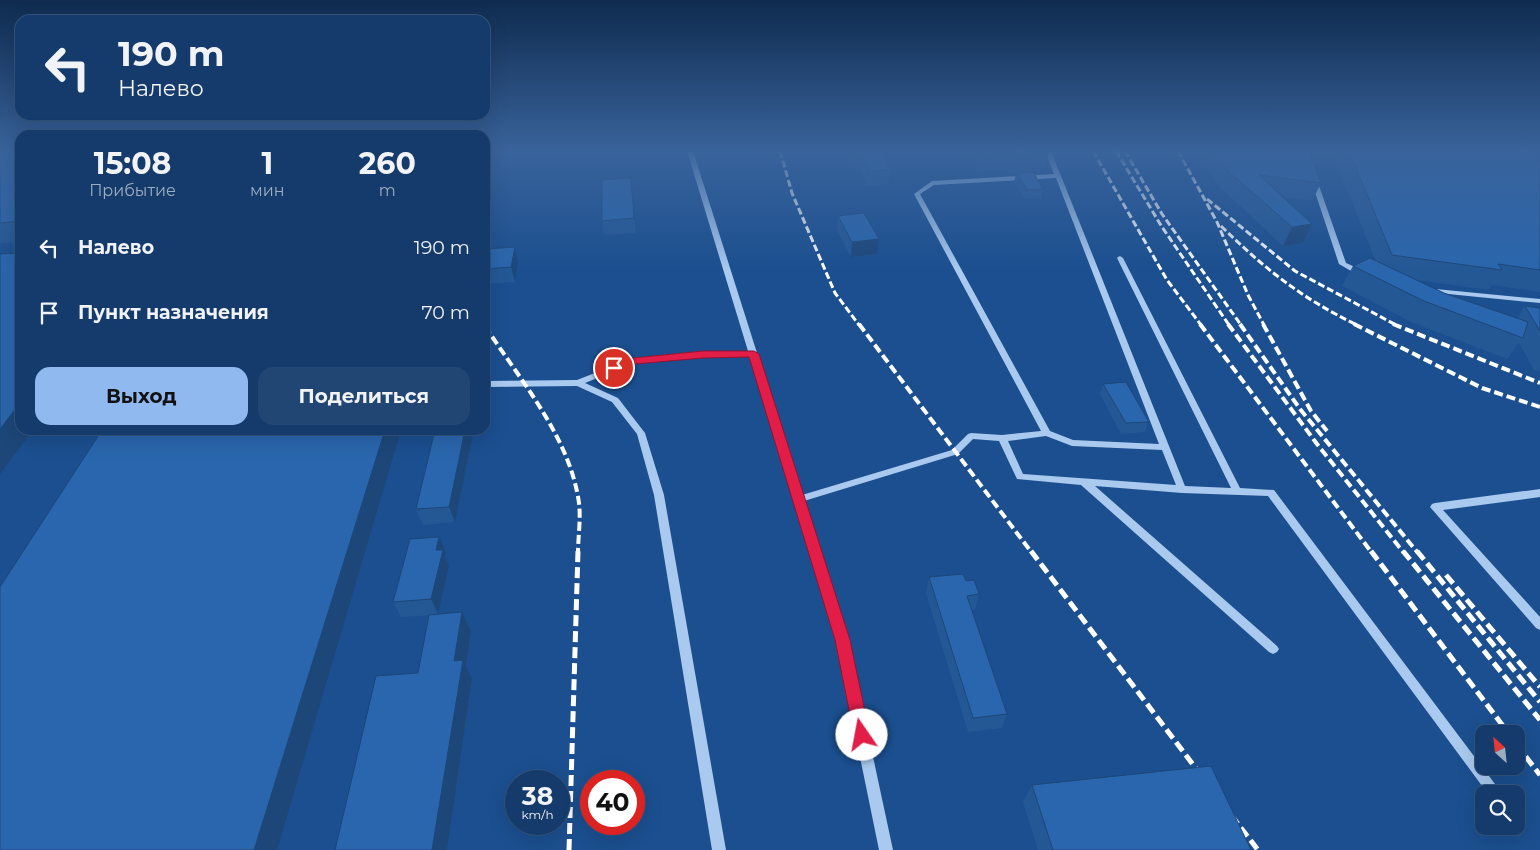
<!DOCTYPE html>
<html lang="ru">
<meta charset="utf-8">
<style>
:root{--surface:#143b6b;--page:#214673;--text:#f1f3f6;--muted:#9dadc1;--line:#33557e;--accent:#90b9f0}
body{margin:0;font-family:Montserrat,sans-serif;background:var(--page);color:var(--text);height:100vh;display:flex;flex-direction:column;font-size:19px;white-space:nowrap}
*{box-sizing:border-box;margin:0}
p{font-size:16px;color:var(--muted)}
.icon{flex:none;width:28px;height:28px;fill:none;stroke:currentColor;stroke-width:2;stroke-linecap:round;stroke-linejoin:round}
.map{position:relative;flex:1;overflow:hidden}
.panel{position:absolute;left:15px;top:130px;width:475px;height:305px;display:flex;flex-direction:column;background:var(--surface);border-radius:15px;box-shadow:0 5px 20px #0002,0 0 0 1px var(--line)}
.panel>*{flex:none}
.banner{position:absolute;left:15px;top:15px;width:475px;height:105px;border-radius:15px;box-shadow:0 5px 20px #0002,0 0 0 1px var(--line);background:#143b6b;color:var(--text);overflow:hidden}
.needle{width:32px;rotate:333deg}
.buttons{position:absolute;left:1475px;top:725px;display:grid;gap:10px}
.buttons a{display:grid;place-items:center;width:50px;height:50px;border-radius:10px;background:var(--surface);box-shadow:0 5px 20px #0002,0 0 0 1px var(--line);font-size:25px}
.speed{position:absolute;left:505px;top:770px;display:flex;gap:10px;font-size:25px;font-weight:700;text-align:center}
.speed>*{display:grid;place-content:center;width:65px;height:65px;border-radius:50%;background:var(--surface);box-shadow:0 5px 20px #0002,0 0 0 1px var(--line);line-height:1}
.speed small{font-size:12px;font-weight:400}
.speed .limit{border:8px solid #d22;background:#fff;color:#111}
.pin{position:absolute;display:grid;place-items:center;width:42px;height:42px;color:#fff;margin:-21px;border:2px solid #fff;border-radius:50%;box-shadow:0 1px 5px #0007}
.me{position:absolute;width:55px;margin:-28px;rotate:348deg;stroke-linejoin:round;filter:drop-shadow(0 0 4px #0008)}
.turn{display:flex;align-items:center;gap:18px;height:105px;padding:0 20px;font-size:22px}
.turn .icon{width:65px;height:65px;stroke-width:2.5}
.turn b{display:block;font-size:35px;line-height:42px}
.eta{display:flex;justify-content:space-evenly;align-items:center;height:85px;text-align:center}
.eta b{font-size:30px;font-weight:700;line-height:35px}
.action{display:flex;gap:10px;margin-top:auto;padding:10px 20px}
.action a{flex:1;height:58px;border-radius:15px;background:var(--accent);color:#111;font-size:20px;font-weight:700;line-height:58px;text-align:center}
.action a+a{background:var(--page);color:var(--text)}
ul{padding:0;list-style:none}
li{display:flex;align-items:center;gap:15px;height:65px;padding:0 20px}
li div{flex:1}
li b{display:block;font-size:19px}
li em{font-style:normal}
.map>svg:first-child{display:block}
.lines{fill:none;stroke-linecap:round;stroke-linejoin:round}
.minor{fill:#a9c9ee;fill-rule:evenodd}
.rail-far2{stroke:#fff;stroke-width:3;stroke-dasharray:7 3;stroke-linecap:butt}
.rail-far1{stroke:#fff;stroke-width:4;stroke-dasharray:9 4;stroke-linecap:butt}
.rail{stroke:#fff;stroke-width:5;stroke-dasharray:11 5;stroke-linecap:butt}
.wall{fill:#245895}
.shaded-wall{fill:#1d4779}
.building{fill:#2a66ad;stroke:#1d4779}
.route{fill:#e11d48;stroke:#92132f}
</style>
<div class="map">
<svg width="1540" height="850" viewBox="0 0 1540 850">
<rect width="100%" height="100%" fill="#1b4f8f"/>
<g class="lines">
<!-- minor -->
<g class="minor">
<path d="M687 151H693L802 495 952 450 968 434 971 433 1002 435 1041 431 914 194 932 181 1054 174 1045 151H1051L1185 486 1231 488 1117 258 1118 257 1120 256 1123 258 1240 488 1274 490 1498 788 1500 794H1488L1268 496 1182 493 1095 486 1277 646 1279 649 1277 652 1273 654 1269 652 1081 485 1017 479 999 441 973 439 958 454 804 501 848 640 893 850H879L836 640 750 357H703L634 363 585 383 618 398 645 433 664 495 726 850H712L654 495 637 434 612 402 577 386 485 387V381L577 380 633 358 703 351H748ZM1056 178 1159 444 1073 440 1050 431 920 194 934 185ZM1046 436 1072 446 1162 450 1176 485 1023 474 1008 441Z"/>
<path d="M1312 179 1317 180 1346 263 1364 271V275H1358L1339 264 1311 180Z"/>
<path d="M1425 288 1540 299V303L1428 292H1425Z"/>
<path d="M1540 489V497L1443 510 1540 617V630L1536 628 1430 507 1432 504 1435 503Z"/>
</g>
<!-- rail-far2 -->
<g class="rail-far2">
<path d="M780 151 792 193 835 293 859 325"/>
<path d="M1093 151 1167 280 1201 325"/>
<path d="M1116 151 1162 227 1229 325"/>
<path d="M1125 151 1162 214 1241 325"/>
<path d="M1178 151 1217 222 1248 295 1264 325"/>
<path d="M1207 199 1295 271 1396 325"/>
<path d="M1221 226C1265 269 1301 298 1357 325"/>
</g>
<!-- rail-far1 -->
<g class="rail-far1">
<path d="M859 324 1032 553"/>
<path d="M1200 324 1372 553"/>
<path d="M1228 324 1317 444 1404 553"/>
<path d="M1240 324 1300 409 1418 553"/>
<path d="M1263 324 1311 411 1327 431"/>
<path d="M1354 324 1482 388 1540 407"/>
<path d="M1393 324 1540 383"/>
<path d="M485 326C520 380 570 437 579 503 581 519 578 537 578 553"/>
</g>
<!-- rail -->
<g class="rail">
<path d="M1031 551 1204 779"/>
<path d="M1371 551 1509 734"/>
<path d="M1403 551 1540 720"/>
<path d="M1417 551 1540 702"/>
<path d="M1446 575 1540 687"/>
<path d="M1516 744 1540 775"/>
<path d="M1231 815 1258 850"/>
<path d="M569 850 578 551"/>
</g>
</g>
<!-- wall -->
<g class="wall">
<path d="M0 151H20V242L1 243 0 244Z"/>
<path d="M501 151H545L501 152Z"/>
<path d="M843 151H881L890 170 888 184 867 186 860 169H850Z"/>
<path d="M968 151H1049L1045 168 1028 169V172L1043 189 1041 199H1025L1014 182 1016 174 1011 175 1008 170 980 171Z"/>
<path d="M1205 151H1309L1321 183 1312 201 1283 197 1312 224 1303 243 1283 246 1221 188 1208 171Z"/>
<path d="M1332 151H1540V292L1492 285 1488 290 1417 280 1444 293 1517 318 1525 306 1540 308V371L1534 370 1519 343 1507 359 1411 322 1342 286 1353 266 1375 260Z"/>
<path d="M631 178 633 192 636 233 604 235 602 221Z"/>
<path d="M838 216 877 254 851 257 837 230Z"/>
<path d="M515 247 518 262 515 282 485 284V249Z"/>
<path d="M1103 384 1149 422 1145 432 1121 434 1100 394Z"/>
<path d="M435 430H471L473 435 455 522 423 525 416 509Z"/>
<path d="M446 553 445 556 449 566 438 614 471 632 466 665 472 679 447 850H335L418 673 434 615 401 617 393 602Z"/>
<path d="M929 577 966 581 979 594 975 610H972L1007 714 1002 728 968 732 926 593Z"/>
<path d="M1032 785 1251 850H1038L1023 802Z"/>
</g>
<!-- shaded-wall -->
<g class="shaded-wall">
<path d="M631 178 633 192 636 233 634 218Z"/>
<path d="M1312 224 1303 243 1283 246 1292 227Z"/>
<path d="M879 239 877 254 851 257 852 242Z"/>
<path d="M515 247 518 262 515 282 511 267Z"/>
<path d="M20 403V430H33L0 474V429Z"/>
<path d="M385 430H401L277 850H254Z"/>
<path d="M465 430H471L473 435 455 522 449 507Z"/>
<path d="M439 537 446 553 445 556 449 566 438 614 431 599 436 550Z"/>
<path d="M462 612 471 632 466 665 472 679 447 850H432L454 661Z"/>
</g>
<!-- building -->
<g class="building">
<path d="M0 151H20V221L0 223Z"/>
<path d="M850 151H881L890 170 869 171 861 155H851Z"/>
<path d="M982 151H1038L1029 152 1031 156 1014 157 1012 152 983 154Z"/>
<path d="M1214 151H1309L1321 183 1259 175 1312 224 1292 227 1228 171 1214 154Z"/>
<path d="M1349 151H1530L1540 165V270L1498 264 1502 270 1392 255Z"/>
<path d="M1033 172 1043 189 1027 190 1017 173Z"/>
<path d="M631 178 634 218 602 221V180Z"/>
<path d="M864 213 879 239 852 242 838 216Z"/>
<path d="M515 247 511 267 485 269V249Z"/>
<path d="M20 253V403L0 429V254Z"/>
<path d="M1370 258 1444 293 1528 322 1523 338 1424 301 1353 266Z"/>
<path d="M1525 306 1540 308V331Z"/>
<path d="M1126 382 1149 422 1126 423 1103 384Z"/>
<path d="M102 430H385L254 850H0V587Z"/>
<path d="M435 430H465L449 507 416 509Z"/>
<path d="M439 537 436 550H443L431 599 393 602 410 539Z"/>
<path d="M963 574 966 581 974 580 979 594 967 596 1007 714 973 718 929 577Z"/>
<path d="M462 612 454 661 463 660 432 850H335L376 676 418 673 429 615Z"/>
<path d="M1211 766 1251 850H1053L1032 785Z"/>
</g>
<!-- sky -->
<linearGradient id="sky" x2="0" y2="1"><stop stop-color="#0f2b4f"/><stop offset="0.56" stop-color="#39639b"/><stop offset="1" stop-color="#39639b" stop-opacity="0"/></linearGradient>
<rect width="1540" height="270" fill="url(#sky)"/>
<!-- route -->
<path class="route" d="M703 351H754L759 354 850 640 870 735 868 741 862 743 857 741 854 735 835 640 749 357 703 358 635 364 614 372 609 368 633 358Z"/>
</svg>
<div class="buttons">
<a><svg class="needle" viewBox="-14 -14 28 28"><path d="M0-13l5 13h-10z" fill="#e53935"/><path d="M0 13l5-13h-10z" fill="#9dadc1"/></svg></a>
<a><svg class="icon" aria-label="search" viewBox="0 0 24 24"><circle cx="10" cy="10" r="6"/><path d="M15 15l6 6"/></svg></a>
</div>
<div class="speed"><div>38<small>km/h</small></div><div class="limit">40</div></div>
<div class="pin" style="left:614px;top:368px;background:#d93025"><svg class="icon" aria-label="arrive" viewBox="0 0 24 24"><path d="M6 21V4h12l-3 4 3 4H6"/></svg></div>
<svg class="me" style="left:862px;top:735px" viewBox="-20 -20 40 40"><circle r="19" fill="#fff"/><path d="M0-13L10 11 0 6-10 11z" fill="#e11d48"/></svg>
<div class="banner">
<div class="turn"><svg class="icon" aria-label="left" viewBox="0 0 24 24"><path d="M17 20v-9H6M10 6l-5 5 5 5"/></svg><div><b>190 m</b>Налево</div></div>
</div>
<section class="panel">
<div class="eta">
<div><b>15:08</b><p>Прибытие</p></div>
<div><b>1</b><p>мин</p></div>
<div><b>260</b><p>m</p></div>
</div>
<ul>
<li><svg class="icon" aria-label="left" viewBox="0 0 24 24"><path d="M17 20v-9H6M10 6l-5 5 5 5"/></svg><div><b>Налево</b></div><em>190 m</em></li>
<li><svg class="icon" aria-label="arrive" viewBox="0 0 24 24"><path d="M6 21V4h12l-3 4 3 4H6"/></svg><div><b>Пункт назначения</b></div><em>70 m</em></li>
</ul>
<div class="action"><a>Выход</a><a>Поделиться</a></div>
</section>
</div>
